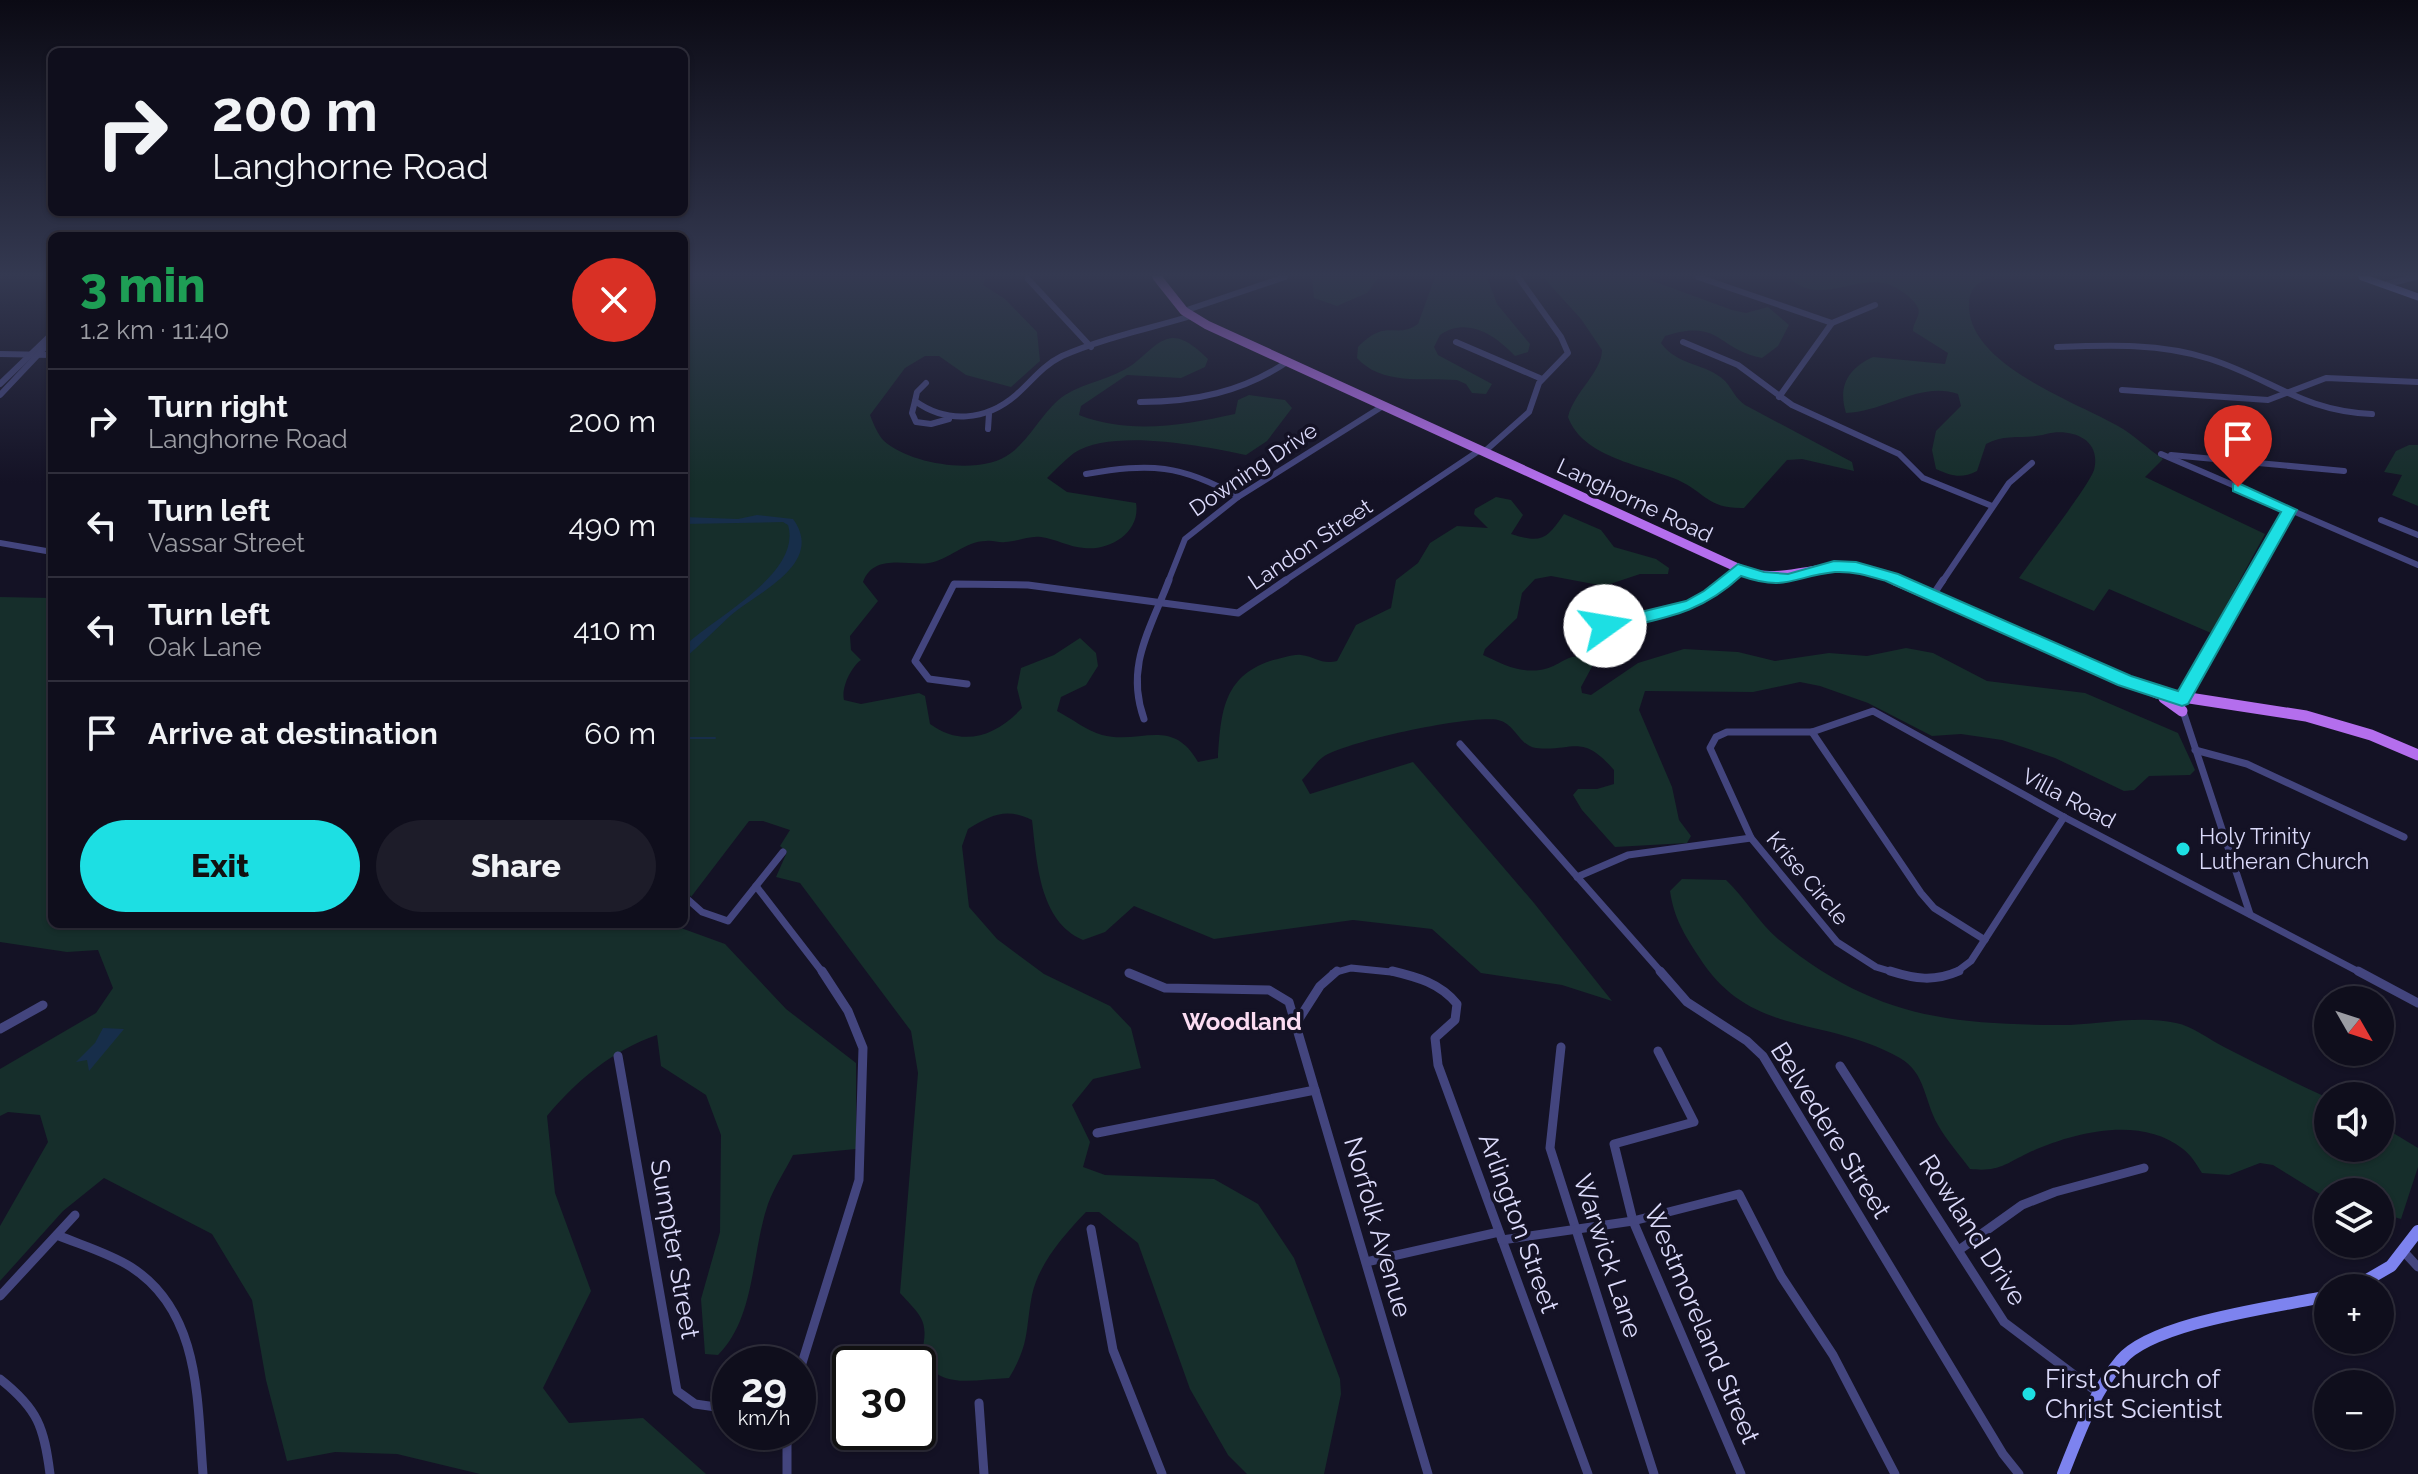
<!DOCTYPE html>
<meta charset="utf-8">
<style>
:root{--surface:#0f0e1c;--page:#1d1c29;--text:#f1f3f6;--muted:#9b9ca3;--line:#2f2e3b;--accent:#1ddfe3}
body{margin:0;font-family:Raleway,sans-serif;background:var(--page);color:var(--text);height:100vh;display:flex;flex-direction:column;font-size:30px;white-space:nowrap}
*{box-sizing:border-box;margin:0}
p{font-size:26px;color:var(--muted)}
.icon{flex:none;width:44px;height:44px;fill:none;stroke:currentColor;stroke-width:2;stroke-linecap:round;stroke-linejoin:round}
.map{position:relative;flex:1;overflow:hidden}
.details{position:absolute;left:48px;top:232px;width:640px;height:696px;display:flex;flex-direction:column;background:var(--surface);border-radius:12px;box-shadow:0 2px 6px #0004,0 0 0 2px var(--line)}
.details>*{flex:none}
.banner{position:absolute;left:48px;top:48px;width:640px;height:168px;border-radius:12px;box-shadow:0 2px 6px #0004,0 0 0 2px var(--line);background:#0f0e1c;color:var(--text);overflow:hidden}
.needle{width:52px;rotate:129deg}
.controls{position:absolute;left:2314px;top:986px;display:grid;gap:16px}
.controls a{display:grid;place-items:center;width:80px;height:80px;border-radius:50%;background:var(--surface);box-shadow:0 2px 6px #0004,0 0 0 2px var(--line);font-size:40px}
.speed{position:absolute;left:712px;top:1346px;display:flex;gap:16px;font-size:40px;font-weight:700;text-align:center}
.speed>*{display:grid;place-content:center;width:104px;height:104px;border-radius:50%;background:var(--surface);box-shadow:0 2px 6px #0004,0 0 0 2px var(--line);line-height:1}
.speed small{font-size:20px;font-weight:400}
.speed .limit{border:4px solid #111;border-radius:12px;background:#fff;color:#111}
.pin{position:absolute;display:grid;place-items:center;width:68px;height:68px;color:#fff;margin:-82px -34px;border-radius:50% 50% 50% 0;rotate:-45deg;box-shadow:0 0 8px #0007}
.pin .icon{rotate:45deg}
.me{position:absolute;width:88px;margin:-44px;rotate:77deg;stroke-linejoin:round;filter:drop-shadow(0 0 6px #0008)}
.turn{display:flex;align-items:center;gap:28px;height:168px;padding:0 32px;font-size:36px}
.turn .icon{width:104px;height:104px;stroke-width:2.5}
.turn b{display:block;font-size:56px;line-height:68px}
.round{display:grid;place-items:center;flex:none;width:84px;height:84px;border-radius:42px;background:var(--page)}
.summary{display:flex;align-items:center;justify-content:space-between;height:136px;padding:0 32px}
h1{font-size:48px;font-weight:800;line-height:60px;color:#1e9e55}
.action{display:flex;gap:16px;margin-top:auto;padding:16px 32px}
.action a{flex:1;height:92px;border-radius:48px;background:var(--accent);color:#111;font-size:32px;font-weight:800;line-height:92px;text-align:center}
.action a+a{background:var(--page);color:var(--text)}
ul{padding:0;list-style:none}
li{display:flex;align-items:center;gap:24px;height:104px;padding:0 32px;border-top:2px solid var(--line)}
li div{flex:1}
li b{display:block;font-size:30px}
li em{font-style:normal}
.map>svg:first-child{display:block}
.green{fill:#162e2b}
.water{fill:#172e4a}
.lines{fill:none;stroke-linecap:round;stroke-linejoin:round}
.stream{stroke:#172e4a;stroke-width:2}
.street-far2{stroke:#43457e;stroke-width:6}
.street-far1{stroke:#43457e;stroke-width:7}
.street{stroke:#43457e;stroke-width:9}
.secondary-far1{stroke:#7d83ef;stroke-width:7}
.secondary{stroke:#7d83ef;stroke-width:12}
.primary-far1{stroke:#b46eed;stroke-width:9}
.primary{stroke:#b46eed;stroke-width:11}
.route{fill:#1ddfe3;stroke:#139194;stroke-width:2}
.poi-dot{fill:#1ddfe3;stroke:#141225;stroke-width:3}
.labels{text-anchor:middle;stroke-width:7;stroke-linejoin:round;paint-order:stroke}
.street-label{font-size:22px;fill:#dbdafa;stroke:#141225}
.poi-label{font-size:22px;fill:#dbdafa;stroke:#141225;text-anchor:start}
.neighbourhood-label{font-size:24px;font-weight:bold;fill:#fbdcf2;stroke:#141225}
.near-street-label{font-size:26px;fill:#dbdafa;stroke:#141225}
.near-poi-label{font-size:26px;fill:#dbdafa;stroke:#141225;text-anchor:start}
</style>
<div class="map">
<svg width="2418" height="1474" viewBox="0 0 2418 1474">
<rect width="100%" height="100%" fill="#141225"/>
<!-- green -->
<g class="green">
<path d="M684 277H986L983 285 1005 299 1037 332 1040 361 1011 387 966 375 939 356H925L905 368 870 415C873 423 878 435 884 441 911 465 982 476 1011 453 1032 437 1044 409 1065 395 1086 382 1112 379 1132 365 1145 356 1156 340 1172 338 1185 337 1200 351 1208 359L1205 367 1181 378 1127 375 1081 406 1079 415C1130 435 1184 425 1235 414L1238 400 1249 395 1285 400 1292 408 1267 441 1246 455C1203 446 1112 428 1074 453 1065 460 1055 470 1047 478L1067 492 1136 503C1141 532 1110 551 1084 548 1069 547 1056 539 1041 537 1030 535 1017 542 1005 542 999 543 993 540 986 541 965 541 949 560 929 563 907 566 874 553 863 582L878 601 850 636 851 650 861 660C851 667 841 688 844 700L861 704 919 693 925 696 930 724C963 748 996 736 1022 708L1017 688 1021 668 1054 655 1080 638 1096 653 1098 666 1086 685 1061 697 1057 711C1071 718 1087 731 1102 735 1140 745 1172 716 1198 762L1218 758C1221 713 1223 677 1270 661 1279 659 1293 654 1301 655 1317 657 1321 665 1337 661L1356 625 1391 608 1396 580 1418 563 1430 543 1457 526 1488 528 1474 514 1475 509 1496 497 1511 500 1523 515 1511 534C1542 544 1547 539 1564 514L1601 530 1614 547 1656 559 1669 568 1668 574H1640L1604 586 1551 576 1535 579 1522 593 1517 618 1485 649 1483 655C1502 664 1519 673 1540 670 1563 667 1570 646 1594 663L1581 687 1582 693 1591 695 1638 663 1684 649 1738 652 1775 661 1829 653 1867 656 1906 648 1933 653 1987 681 2085 693 2178 733 2195 770 2190 775 2149 776 2134 790 2124 791 2055 758 2002 740 1961 734 1932 736 1868 703 1820 686 1800 682 1753 692 1645 691 1639 710 1672 787 1679 820 1691 836 1687 843 1615 847 1582 810 1573 795 1578 789H1597L1614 784V770C1581 732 1574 752 1536 748 1519 746 1516 724 1498 720 1469 715 1348 741 1323 757 1316 762 1309 773 1302 780L1310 794 1413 762 1534 903 1612 1001 1562 985 1481 973 1432 929 1353 920 1214 939 1134 906 1105 932 1083 940C1039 921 1037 862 1032 820 1006 807 991 815 968 829L962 846 969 907 997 939 1044 974 1110 1006 1131 1028 1141 1068 1093 1079 1072 1105 1090 1142 1083 1167 1105 1175 1214 1179 1258 1204 1294 1258 1340 1379 1341 1394 1324 1474H1247L1228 1455 1190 1389 1138 1243 1099 1212H1086C1064 1235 1039 1263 1032 1295 1025 1332 1030 1343 1009 1378 975 1379 941 1391 921 1357 929 1321 924 1319 900 1293L918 1073 911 1031 800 883 776 877 787 852 780 846 790 830 763 821H749L691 897 684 883Z"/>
<path d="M1312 277H1379L1367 293 1337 306 1314 298Z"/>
<path d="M1435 277H1487L1497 304 1530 344 1528 352 1515 356C1496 336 1468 316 1440 335L1434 347 1438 355 1492 384 1486 394 1472 393 1466 384 1457 380C1423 378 1381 385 1357 358L1358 347C1387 317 1396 340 1418 324Z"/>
<path d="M1543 277H1642L1732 310 1746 313 1768 307 1789 325 1778 346 1762 358C1716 349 1721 318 1665 336L1661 343C1677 366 1707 363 1725 381 1733 390 1735 398 1745 405L1852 462 1854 471 1802 459 1787 460 1744 508C1708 509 1706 493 1678 480 1643 465 1583 458 1568 417 1574 392 1602 372 1602 350L1581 319Z"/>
<path d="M1789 277H1991C1975 283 1968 291 1969 308 1972 366 2074 401 2118 426 2134 435 2148 449 2163 459L2145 477 2265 534 2211 633 2109 589 2094 611 2019 578C2032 559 2089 486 2094 470 2102 438 2070 428 2046 434 2025 440 2006 433 1986 444L1977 471C1961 479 1952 476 1936 469L1932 450 1936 431 1961 406 1958 394C1920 381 1885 412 1846 413 1838 387 1847 369 1873 357L1945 364 1948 353 1913 331C1913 322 1921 316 1918 308 1915 301 1906 294 1900 290 1864 265 1821 311 1789 277Z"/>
<path d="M2409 445H2418V506L2392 495 2402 475 2384 472 2396 451Z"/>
<path d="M0 597 52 598V924H670L725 944 786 1009 856 1063V1149L793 1155C785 1171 774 1187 768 1204 751 1253 756 1317 718 1355L705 1354 701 1299 720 1232 721 1135 706 1095 661 1066 657 1035C613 1050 577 1080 547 1116L555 1193 591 1291 543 1388 569 1423 643 1418 706 1474H480L397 1454 335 1452 287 1461 266 1380 252 1300 212 1234 104 1178 63 1211 0 1281V1226L48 1142 40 1115 8 1112 0 1116V1069L96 1013 113 988 98 950 67 952 0 942Z"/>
<path d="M1682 879 1726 880C1745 898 1759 923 1778 939 1870 1014 1940 1024 2055 1025 2094 1026 2136 1014 2176 1023 2192 1026 2210 1040 2224 1047 2259 1065 2293 1082 2328 1098V1148H2380V1125L2418 1148V1167L2401 1219 2380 1213V1192H2328V1199L2273 1165 2260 1163 2229 1175 2202 1173C2197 1165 2191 1155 2183 1149 2141 1115 2073 1132 2028 1153 2005 1164 1999 1172 1970 1169 1960 1155 1947 1141 1938 1125 1924 1101 1926 1073 1900 1058 1825 1015 1751 1039 1699 957 1684 934 1674 918 1670 891Z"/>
</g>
<!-- water -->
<g class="water">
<path d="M757 515 793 519C826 564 756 593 730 616 715 630 700 645 684 659V647L689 642C720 614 802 572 788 525L783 522 684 524V517L738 519Z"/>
<path d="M103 1028 124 1029 89 1071 87 1060 76 1062 95 1043Z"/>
</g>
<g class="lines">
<!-- stream -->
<path class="stream" d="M684 738H715"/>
<!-- street-far2 -->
<g class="street-far2">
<path d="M1698 277 1832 323"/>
<path d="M1028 279 1091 347"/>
<path d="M2387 284 2416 277"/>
<path d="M1184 311 1285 277"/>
<path d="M1456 342 1542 379"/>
<path d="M1683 342 1738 365 1792 405 1899 454 1923 478 1992 506"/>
<path d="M2057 347C2108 345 2161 343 2210 359 2272 379 2302 411 2372 414"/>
<path d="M0 354 52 355"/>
<path d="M926 383 917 392 915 401C947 424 986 421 1016 395 1032 381 1042 366 1062 356 1103 338 1148 329 1191 316"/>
<path d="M0 384 52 334"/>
<path d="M2122 390 2268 400 2326 378 2418 382"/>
<path d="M0 395 52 340"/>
<path d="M1779 397 1832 323 1875 305"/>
<path d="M915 401 912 413 916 422 931 424 949 419"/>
<path d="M1140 402C1194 402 1242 392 1287 362"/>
<path d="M988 429 989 414"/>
<path d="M1484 452 1529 412 1539 383 1568 353 1561 337 1518 277"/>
<path d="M2161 454 2418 565"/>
<path d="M2171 455 2344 471"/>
<path d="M1086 474C1150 463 1181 464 1238 497"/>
<path d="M2381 520 2418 535"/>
<path d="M0 543 52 552"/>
<path d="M1168 582 1185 539 1238 497 1383 406"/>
<path d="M1283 582 1480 450"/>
<path d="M1723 582 1738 569"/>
<path d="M1942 582 2009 483 2032 463"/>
<path d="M2249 582 2290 510"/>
</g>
<!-- street-far1 -->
<g class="street-far1">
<path d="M1933 595 1943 580"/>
<path d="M1581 632C1630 621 1686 615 1725 580"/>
<path d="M967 684 929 679 915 661 954 584 1028 585 1238 613 1286 580"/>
<path d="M1144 719C1125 666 1150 630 1169 580"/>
<path d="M1812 732 1921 893 1934 908 1985 940"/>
<path d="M1460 744 1662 973"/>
<path d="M2195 750 2247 764 2404 837"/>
<path d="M2064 817 2361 973"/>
<path d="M1577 877 1628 855 1751 838"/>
<path d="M756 886 823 973"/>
<path d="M684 896 702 912 728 921 783 852"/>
<path d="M2250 914 2181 705 2251 580"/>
<path d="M1333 973 1351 968 1401 973"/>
<path d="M1896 973 1876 967 1837 942 1751 838 1710 748 1716 737 1727 732H1812L1873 711 2064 817"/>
<path d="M1955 973 1971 961 2064 817"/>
</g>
<!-- street -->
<g class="street">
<path d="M1392 971C1417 977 1440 983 1457 1004L1455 1020 1435 1038 1438 1065 1588 1474"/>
<path d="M1660 971 1687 1002 1747 1041 1763 1056 2003 1454 2019 1474"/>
<path d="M1890 971C1915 979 1934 982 1959 971"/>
<path d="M2358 971 2418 1003"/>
<path d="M1129 973 1165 988 1269 990 1289 1002 1428 1474"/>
<path d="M1297 1022 1320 986 1337 971"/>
<path d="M0 1029 43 1005"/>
<path d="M1561 1047 1550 1148 1654 1474"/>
<path d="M1658 1051 1694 1122 1614 1144 1633 1221 1741 1474"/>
<path d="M618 1056 677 1391 695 1404 730 1409"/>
<path d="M1840 1066 2004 1322 2097 1392"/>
<path d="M1097 1133 1315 1090"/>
<path d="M1091 1229 1113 1350 1162 1474"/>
<path d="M57 1235C81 1245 109 1253 131 1267 201 1312 197 1400 203 1474"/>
<path d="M1502 1240 1633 1221 1739 1194 1781 1276 1833 1355 1895 1474"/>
<path d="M1959 1250 2022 1205 2055 1192 2144 1168"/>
<path d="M2405 1253 2418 1267"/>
<path d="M1366 1262 1499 1232"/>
<path d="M0 1296 75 1215"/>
<path d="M798 1376 859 1180 863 1048 848 1011 822 971"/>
<path d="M0 1379C38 1409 44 1427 50 1474"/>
<path d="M979 1403 984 1474"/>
<path d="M787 1432V1474"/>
</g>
<!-- secondary-far1 -->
<path class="secondary-far1" d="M2362 277 2418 297"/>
<!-- secondary -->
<g class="secondary">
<path d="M2353 1288 2391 1266 2418 1231"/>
<path d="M2063 1474C2079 1434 2093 1393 2121 1360 2153 1322 2277 1307 2328 1296"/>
</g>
<!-- primary-far1 -->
<path class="primary-far1" d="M1157 277 1184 311 1207 325 1751 574C1790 581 1826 562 1864 569 1876 571 1888 578 1899 582"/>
<!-- primary -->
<g class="primary">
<path d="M1895 580 2157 693 2306 716 2371 735 2418 755"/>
<path d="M2164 698 2182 711"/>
</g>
</g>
<!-- sky -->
<linearGradient id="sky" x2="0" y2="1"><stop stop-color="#0b0a14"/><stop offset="0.57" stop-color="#343951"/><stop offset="1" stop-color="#343951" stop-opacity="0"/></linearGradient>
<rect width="2418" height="483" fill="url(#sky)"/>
<!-- route -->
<path class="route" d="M2238 483 2297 510 2188 704 2182 706 2118 685 1886 581C1869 576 1853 571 1835 572 1794 576 1787 592 1741 576 1698 616 1660 618 1605 632L1597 626 1599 622 1686 601 1704 591 1738 564 1764 572 1788 574 1834 561 1856 562 1898 574 2131 676 2178 691 2281 512 2233 491V484Z"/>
<!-- markers -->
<g class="poi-dot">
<circle cx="2183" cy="849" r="8"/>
<circle cx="2029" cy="1394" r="8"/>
</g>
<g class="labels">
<!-- street labels -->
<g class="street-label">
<text transform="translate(1253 469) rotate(-34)" y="8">Downing Drive</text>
<text transform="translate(1635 500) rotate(25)" y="8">Langhorne Road</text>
<text transform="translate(1310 544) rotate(-34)" y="8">Landon Street</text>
<text transform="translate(2069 798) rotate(28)" y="8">Villa Road</text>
<text transform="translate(1808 878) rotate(50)" y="8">Krise Circle</text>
</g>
<!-- poi labels -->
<g class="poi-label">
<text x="2199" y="844">Holy Trinity<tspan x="2199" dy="25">Lutheran Church</tspan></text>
</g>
<!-- neighbourhood labels -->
<g class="neighbourhood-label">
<text x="1242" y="1030">Woodland</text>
</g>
<!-- near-street labels -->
<g class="near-street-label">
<text transform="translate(1831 1130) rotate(58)" y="9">Belvedere Street</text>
<text transform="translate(1519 1223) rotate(70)" y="9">Arlington Street</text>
<text transform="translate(1378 1227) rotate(74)" y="9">Norfolk Avenue</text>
<text transform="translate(1973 1230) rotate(57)" y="9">Rowland Drive</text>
<text transform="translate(675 1249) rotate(80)" y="9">Sumpter Street</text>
<text transform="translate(1608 1256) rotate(72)" y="9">Warwick Lane</text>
<text transform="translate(1702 1324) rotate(67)" y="9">Westmoreland Street</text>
</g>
<!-- near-poi labels -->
<g class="near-poi-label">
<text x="2045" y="1388">First Church of<tspan x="2045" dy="30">Christ Scientist</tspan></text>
</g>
</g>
</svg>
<div class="controls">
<a><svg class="needle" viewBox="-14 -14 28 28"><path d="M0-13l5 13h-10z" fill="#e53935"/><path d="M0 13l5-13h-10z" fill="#9b9ca3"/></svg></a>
<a><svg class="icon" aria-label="sound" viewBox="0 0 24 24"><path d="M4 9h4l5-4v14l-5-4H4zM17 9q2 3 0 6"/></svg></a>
<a><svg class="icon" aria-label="layers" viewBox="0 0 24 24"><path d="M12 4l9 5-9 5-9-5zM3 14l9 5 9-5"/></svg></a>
<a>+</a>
<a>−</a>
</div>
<div class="speed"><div>29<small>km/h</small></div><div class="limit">30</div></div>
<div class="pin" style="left:2238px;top:487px;background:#d93025"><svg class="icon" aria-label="arrive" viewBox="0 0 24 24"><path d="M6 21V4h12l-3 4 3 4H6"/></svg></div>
<svg class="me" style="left:1605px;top:626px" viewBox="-20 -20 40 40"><circle r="19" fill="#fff"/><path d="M0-13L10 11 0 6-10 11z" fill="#1ddfe3"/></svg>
<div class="banner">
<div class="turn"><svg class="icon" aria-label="right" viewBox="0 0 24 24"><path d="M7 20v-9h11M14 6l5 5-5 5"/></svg><div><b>200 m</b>Langhorne Road</div></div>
</div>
<section class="details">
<div class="summary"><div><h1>3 min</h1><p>1.2 km · 11:40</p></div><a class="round" style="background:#d93025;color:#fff"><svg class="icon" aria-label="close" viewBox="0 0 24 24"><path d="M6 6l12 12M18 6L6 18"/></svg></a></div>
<ul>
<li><svg class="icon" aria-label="right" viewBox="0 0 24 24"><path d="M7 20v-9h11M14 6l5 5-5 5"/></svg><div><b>Turn right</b><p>Langhorne Road</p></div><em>200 m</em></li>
<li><svg class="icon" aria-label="left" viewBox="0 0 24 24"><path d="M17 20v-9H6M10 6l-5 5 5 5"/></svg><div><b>Turn left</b><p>Vassar Street</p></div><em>490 m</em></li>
<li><svg class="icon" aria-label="left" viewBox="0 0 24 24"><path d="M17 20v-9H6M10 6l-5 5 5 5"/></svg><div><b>Turn left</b><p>Oak Lane</p></div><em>410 m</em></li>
<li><svg class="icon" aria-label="arrive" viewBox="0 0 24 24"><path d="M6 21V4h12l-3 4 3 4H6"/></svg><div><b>Arrive at destination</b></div><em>60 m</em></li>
</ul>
<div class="action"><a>Exit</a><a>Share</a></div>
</section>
</div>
